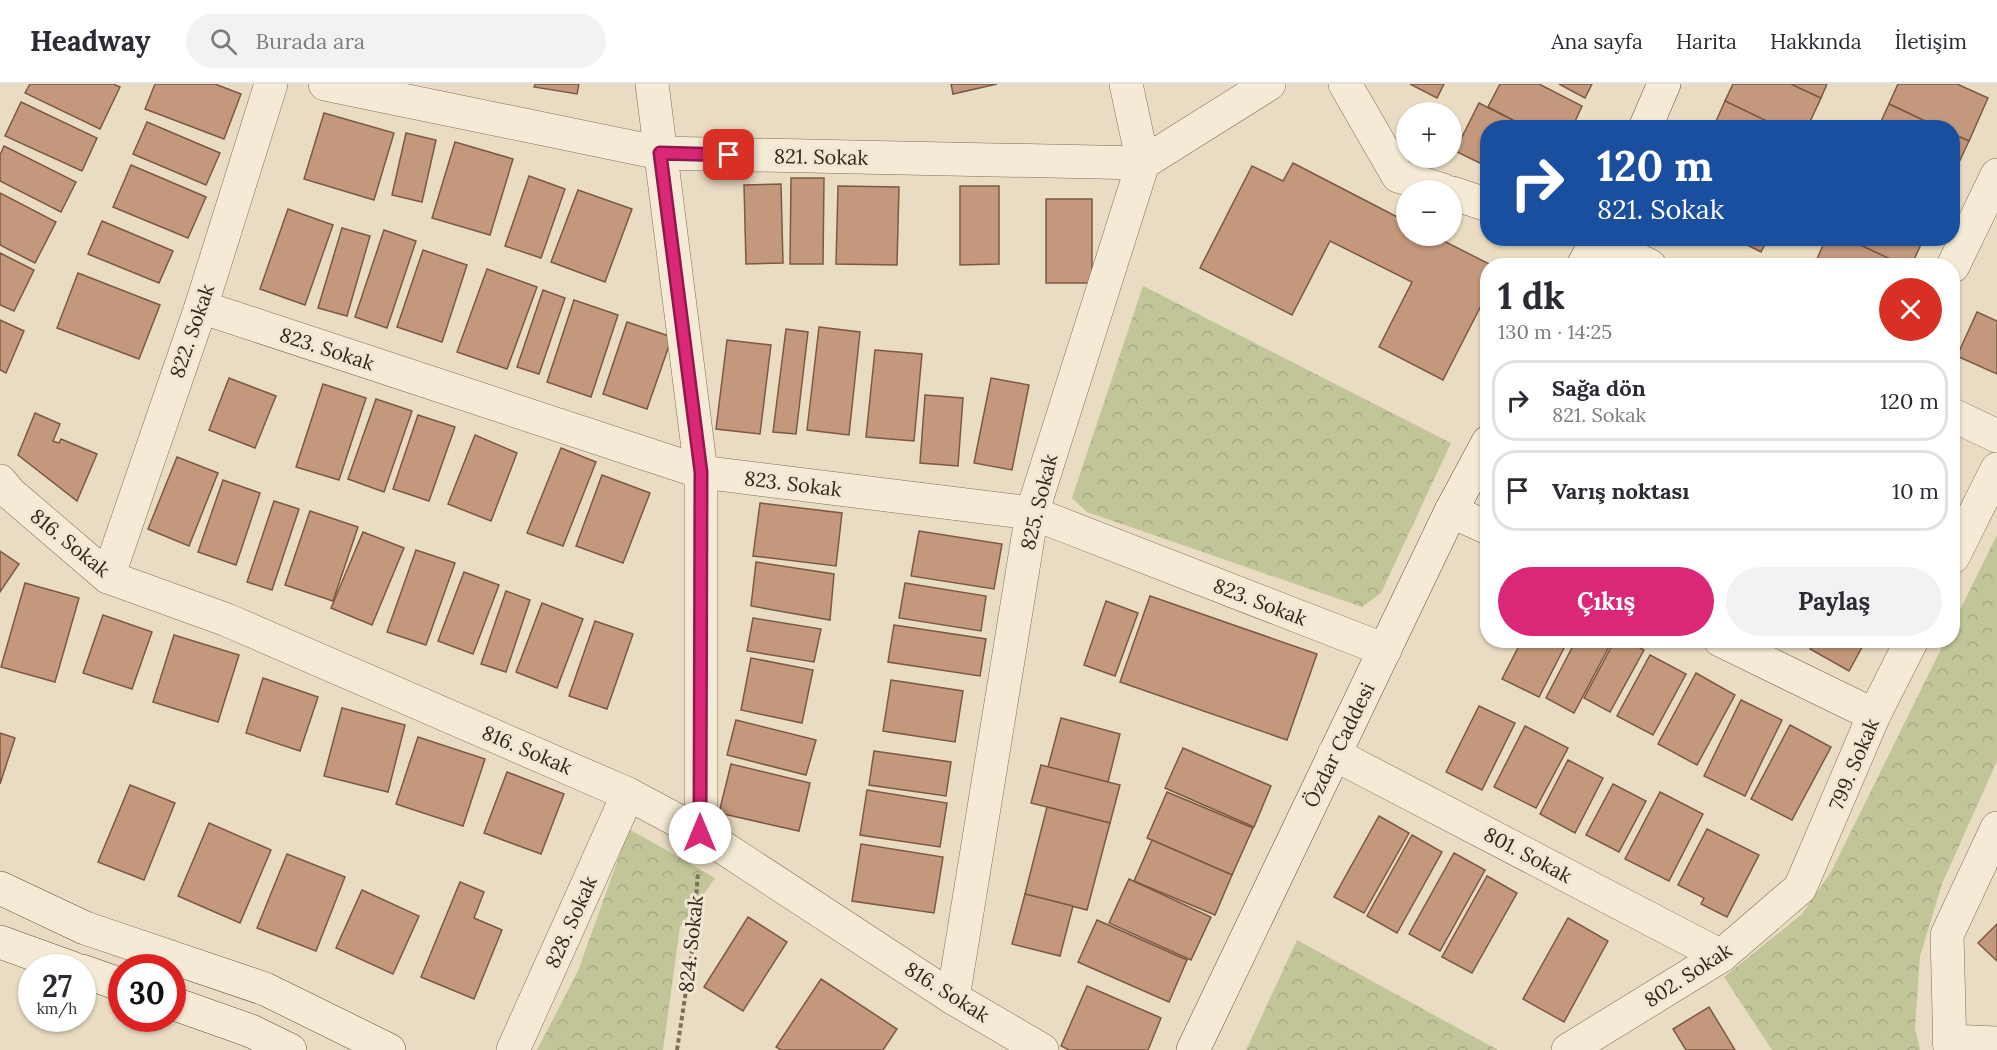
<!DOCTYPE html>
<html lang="tr">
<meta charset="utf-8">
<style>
:root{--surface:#fff;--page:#f2f2f3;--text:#2b2b33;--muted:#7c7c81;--line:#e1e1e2;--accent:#db2777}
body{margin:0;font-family:Lora,serif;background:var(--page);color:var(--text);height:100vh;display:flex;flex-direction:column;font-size:22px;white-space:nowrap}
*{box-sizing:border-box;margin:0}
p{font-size:20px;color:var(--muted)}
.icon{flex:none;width:33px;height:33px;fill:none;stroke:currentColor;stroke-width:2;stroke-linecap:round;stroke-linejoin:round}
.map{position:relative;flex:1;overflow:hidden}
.drawer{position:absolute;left:1480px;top:174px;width:480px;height:390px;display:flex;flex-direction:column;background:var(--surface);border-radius:24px;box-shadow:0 2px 4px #0004}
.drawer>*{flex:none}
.banner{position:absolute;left:1480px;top:36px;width:480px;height:126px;border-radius:24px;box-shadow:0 2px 4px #0004;background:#1a4fa0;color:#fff;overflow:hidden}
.fabs{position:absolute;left:1396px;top:18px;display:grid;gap:12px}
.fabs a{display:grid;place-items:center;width:66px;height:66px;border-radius:50%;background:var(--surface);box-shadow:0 2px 4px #0004;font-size:30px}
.speed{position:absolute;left:18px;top:870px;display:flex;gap:12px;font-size:30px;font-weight:700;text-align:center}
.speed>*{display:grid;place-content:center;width:78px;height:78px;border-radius:50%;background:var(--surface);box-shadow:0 2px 4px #0004;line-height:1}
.speed small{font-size:15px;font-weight:400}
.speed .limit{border:9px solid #d22;background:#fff;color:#111}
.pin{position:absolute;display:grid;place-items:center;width:51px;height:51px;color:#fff;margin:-26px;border-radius:12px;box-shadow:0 3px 9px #0006}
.me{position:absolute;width:66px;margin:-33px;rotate:0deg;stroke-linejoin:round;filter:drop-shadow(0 0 4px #0008)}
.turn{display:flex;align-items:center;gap:21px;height:126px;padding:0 18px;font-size:27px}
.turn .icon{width:78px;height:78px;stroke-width:2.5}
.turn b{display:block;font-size:42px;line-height:51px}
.round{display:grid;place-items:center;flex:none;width:63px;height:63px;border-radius:32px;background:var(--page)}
.headline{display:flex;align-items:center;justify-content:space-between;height:102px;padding:0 18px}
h1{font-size:36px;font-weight:800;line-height:45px}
.primary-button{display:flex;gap:12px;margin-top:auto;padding:12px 18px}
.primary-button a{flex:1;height:69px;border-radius:36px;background:var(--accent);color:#fff;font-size:24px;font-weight:800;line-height:69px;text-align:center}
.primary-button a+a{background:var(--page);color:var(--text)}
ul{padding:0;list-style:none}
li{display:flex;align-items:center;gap:18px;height:81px;margin:0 12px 9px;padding:0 6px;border:3px solid var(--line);border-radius:24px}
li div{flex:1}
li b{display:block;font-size:22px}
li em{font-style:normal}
header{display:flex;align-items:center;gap:36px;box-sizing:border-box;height:84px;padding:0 30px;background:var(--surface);border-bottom:2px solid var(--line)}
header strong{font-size:28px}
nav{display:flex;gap:33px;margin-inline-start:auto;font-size:21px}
.search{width:420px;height:54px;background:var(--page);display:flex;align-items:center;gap:15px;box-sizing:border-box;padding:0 21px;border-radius:33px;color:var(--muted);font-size:22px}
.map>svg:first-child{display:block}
.forest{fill:url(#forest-crowns)}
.building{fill:#c3987c;stroke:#7d5944;stroke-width:1.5}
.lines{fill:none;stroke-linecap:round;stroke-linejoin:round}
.street-casing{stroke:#816e5b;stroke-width:34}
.secondary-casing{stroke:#62503f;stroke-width:34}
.path{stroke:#816e5b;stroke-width:4;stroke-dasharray:4.5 3;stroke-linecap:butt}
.street{stroke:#f5ead5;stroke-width:33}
.secondary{stroke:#f5ead5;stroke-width:33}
.route-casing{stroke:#8e194d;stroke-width:15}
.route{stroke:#db2777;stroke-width:10}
.labels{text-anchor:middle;stroke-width:6;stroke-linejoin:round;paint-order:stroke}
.street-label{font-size:20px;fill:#32271e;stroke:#f1e7d1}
</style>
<header>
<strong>Headway</strong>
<div class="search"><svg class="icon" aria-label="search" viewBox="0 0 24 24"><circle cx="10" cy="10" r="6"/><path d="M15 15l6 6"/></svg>Burada ara</div>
<nav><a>Ana sayfa</a><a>Harita</a><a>Hakkında</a><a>İletişim</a></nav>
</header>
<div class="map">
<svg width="1997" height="966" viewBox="0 0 1997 966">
<defs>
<pattern id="forest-crowns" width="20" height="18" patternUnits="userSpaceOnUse" patternTransform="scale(1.5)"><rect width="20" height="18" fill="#c1c598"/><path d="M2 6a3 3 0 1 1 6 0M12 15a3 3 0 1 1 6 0" fill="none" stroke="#a6a983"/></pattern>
</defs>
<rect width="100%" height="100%" fill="#e9dcc3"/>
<!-- forest -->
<g class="forest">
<path d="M1143 202 1451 359 1381 509 1362 523 1087 428 1072 414Z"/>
<path d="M1997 451V677L1942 800 1920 872 1915 944 1920 966H1772L1724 893 1802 830 1831 788 1945 557 1953 556V540Z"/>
<path d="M629 745 715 794 680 843 663 966H537L578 887Z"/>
<path d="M1297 856 1498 966H1246Z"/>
</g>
<!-- building -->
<g class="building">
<path d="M30 0H113L120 3 100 45 25 9Z"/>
<path d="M155 0H215L241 10 224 55 145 25Z"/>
<path d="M535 0H579L577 10 534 3Z"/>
<path d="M951 0H997L953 10Z"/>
<path d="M1410 0H1444L1437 14Z"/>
<path d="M1500 0H1539L1582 22 1572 44H1528L1488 23Z"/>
<path d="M1559 0H1592L1585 14Z"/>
<path d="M1733 0H1791L1821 14 1807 44H1781L1725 17Z"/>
<path d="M1791 0H1827L1821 14Z"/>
<path d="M1898 0H1957L1988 14 1969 57 1953 50V44H1940L1889 20Z"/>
<path d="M1725 17 1781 44H1713Z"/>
<path d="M21 18 97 54 82 87 5 52Z"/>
<path d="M1479 19 1528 44H1488V83L1455 67Z"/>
<path d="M1889 20 1940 44H1878Z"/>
<path d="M324 29 394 49 374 116 304 95Z"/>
<path d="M147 38 220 69 206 101 133 70Z"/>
<path d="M406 49 436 56 422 118 392 111Z"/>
<path d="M1953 50 1969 57 1953 91Z"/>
<path d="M455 58 513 75 490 151 432 134Z"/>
<path d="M4 62 76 98 61 128 0 97V71Z"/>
<path d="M1293 79 1407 138V152H1434L1493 182H1488V208L1443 296 1379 263 1412 198 1330 157 1292 231 1200 184 1252 82 1283 97Z"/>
<path d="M131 81 206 113 188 154 113 123Z"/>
<path d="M529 92 565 105 541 174 505 162Z"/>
<path d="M791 94H824L823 180H790Z"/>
<path d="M781 100 783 179 746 180 744 101Z"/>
<path d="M838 102 899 103 897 181 836 180Z"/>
<path d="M960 102H999V180L960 181Z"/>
<path d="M578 106 632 125 605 198 551 178Z"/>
<path d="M0 109 56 138 35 179 0 161Z"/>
<rect x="1046" y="115" width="46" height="84"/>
<path d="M288 125 333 141 305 221 260 205Z"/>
<path d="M102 137 173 167 159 199 88 170Z"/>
<path d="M342 144 370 152 347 232 318 224Z"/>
<path d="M384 146 416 157 387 244 355 233Z"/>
<path d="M1733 154H1768L1761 168Z"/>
<path d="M1826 154H1846L1905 182H1814Z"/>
<path d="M1846 154H1924L1911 182H1905Z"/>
<path d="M423 166 467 181 442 258 397 243Z"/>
<path d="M0 169 34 186 14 227 0 221Z"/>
<path d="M487 185 537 203 507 285 457 268Z"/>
<path d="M78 189 160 221 139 275 57 244Z"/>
<path d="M543 206 565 214 539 290 517 283Z"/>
<path d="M574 216 618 231 591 313 547 298Z"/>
<path d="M1977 228 1997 237V290L1957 272Z"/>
<path d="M0 236 24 247 6 289 0 286Z"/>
<path d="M627 238 672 253 647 325 603 310Z"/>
<path d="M819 243 860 248 849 351 807 346Z"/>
<path d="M786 245 808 248 796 350 773 348Z"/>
<path d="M727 256 771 261 760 350 716 345Z"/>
<path d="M875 266 922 270 914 357 866 353Z"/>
<path d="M229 294 276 312 255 364 209 346Z"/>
<path d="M991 294 1029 301 1012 386 974 379Z"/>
<path d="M323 300 366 314 339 396 296 383Z"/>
<path d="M925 311 963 314 958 382 920 379Z"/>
<path d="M376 315 412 327 384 408 348 395Z"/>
<path d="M35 329 60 340 53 357 59 359 61 355 97 370 77 417 18 371Z"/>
<path d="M418 331 455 343 429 417 393 405Z"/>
<path d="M475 351 517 369 491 437 448 420Z"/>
<path d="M561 364 596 378 563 462 527 449Z"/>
<path d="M177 373 218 389 189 462 148 445Z"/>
<path d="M602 391 650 409 623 479 576 462Z"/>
<path d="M223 396 260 409 236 481 198 468Z"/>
<path d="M274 417 299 425 272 506 247 498Z"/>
<path d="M760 419 842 429 836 482 753 472Z"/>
<path d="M310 427 358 443 333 517 285 501Z"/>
<path d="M919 447 1002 460 994 505 911 492Z"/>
<path d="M363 448 404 464 372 541 331 524Z"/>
<path d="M416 466 455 479 426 561 387 548Z"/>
<path d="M0 467 19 480 0 508Z"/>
<path d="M756 478 834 490 830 536 751 522Z"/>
<path d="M464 488 499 501 473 570 438 557Z"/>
<path d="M25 499 79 514 55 598 1 583Z"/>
<path d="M905 499 986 512 981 547 899 534Z"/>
<path d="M506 507 530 516 506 588 481 580Z"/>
<path d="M1150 512 1317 570 1287 656 1120 598Z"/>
<path d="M1106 517 1138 529 1115 592 1084 581Z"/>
<path d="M542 519 583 535 557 604 516 588Z"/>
<path d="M103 531 152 548 132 605 83 589Z"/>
<path d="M753 534 821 545 814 578 747 567Z"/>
<path d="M595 537 633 550 607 625 569 612Z"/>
<path d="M894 541 986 555 980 592 888 578Z"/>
<path d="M174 551 239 571 218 638 153 618Z"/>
<path d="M1522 556H1568L1539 613 1502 595Z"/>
<path d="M1576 556 1611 559 1574 629 1546 614Z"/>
<path d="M1615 556H1626L1644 566 1610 628 1584 614Z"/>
<path d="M1815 556H1866L1849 587 1810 565Z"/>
<path d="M1650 571 1686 590 1653 651 1617 632Z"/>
<path d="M751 574 813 586 802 639 741 626Z"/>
<path d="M1696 589 1735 611 1697 681 1658 660Z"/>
<path d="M263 594 318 613 300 667 246 649Z"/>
<path d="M891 596 963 607 955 658 883 647Z"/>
<path d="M1741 616 1782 636 1745 712 1704 692Z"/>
<path d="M1479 622 1515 639 1482 706 1446 688Z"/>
<path d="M342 624 405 641 388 708 324 692Z"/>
<path d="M1061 634 1120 650 1108 698 1048 683Z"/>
<path d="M736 636 816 656 806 691 727 671Z"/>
<path d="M1790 641 1831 663 1792 736 1751 715Z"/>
<path d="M1525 642 1568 664 1536 724 1494 703Z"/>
<path d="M0 649 15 654 0 700Z"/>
<path d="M418 653 485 675 463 742 396 720Z"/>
<path d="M1183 664 1271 702 1254 743 1165 704Z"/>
<path d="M874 667 951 678 946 712 869 701Z"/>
<path d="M1568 676 1603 694 1575 749 1540 730Z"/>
<path d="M731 680 810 699 799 747 719 729Z"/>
<path d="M1041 681 1120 701 1110 739 1031 719Z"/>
<path d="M507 688 564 710 541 770 484 749Z"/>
<path d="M1613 700 1646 717 1619 768 1586 751Z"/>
<path d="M130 701 175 719 144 796 98 778Z"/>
<path d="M867 706 947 719 940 763 860 751Z"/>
<path d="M1167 708 1253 744 1232 791 1147 754Z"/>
<path d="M1660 708 1703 730 1669 797 1625 775Z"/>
<path d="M1047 723 1110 739 1087 826 1025 810Z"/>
<path d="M1379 732 1409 749 1364 829 1334 813Z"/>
<path d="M209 739 271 766 240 839 178 812Z"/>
<path d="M1707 745 1759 771 1727 833 1701 820 1704 814 1678 801Z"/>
<path d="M1412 751 1442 768 1397 849 1367 832Z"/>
<path d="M1152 756 1232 791 1215 831 1134 797Z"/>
<path d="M861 760 943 773 934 829 852 817Z"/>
<path d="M1454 769 1485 786 1440 867 1409 850Z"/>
<path d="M287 770 345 793 316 867 257 844Z"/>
<path d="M1487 792 1517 809 1472 889 1442 873Z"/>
<path d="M1129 795 1211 833 1191 876 1109 839Z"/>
<path d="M460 798 484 808 474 834 502 846 474 915 421 893Z"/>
<path d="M362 806 419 832 393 890 336 864Z"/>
<path d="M1025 810 1073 822 1060 872 1012 860Z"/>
<path d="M748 833 787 858 743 927 704 903Z"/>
<path d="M1568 834 1608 857 1564 938 1523 915Z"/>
<path d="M1097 836 1187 876 1169 918 1078 878Z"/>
<path d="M1997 840V877L1978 859Z"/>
<path d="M821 895 897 945 883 966H781L776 963Z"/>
<path d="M1087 902 1161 934 1148 966H1069L1061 962Z"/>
<path d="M1709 923 1735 966H1686L1673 945Z"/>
</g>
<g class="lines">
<defs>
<g id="street">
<path d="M325 0 660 69 1143 79 1126 0"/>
<path d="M652 0 701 388V749"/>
<path d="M1345 0 1398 92 1443 106"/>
<path d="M1452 109 1488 121"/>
<path d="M1594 154 1650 182"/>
<path d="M1953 182 1997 91"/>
<path d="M201 223 701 388 1032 429 1385 566"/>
<path d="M1953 331 1997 352"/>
<path d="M0 397 10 409 108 493 227 536 628 710 701 749 953 914 1042 966"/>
<path d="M1451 427 1488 444"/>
<path d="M1953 473 1997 385"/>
<path d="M108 493 201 223 271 0"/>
<path d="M1720 556 1874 631"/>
<path d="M1334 670 1721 872"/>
<path d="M953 914 1032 429 1143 79 1269 0"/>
<path d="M1949 957 1997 959"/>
<path d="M513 966 628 710"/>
<path d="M1568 966 1721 872 1800 804 1874 631 1912 556"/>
<path d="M1950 966 1947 851 1997 744"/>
</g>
<g id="secondary">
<path d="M1645 44 1664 0"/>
<path d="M1583 182 1598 154"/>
<path d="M0 804 85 844 265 905 389 966"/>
<path d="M0 858 72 884"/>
<path d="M82 887 122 901"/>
<path d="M172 919 251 947 290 966"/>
<path d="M1193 966 1451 427 1488 358"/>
</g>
</defs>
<!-- street casing -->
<use href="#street" class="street-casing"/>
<!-- secondary casing -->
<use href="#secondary" class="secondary-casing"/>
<!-- path -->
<path class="path" d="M677 966 692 867 698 788"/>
<!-- street -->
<use href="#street" class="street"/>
<!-- secondary -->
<use href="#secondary" class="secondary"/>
</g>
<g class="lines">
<defs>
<path id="route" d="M700 749 701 388 660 69 729 71"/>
</defs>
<!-- route casing -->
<use href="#route" class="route-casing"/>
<!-- route -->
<use href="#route" class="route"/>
</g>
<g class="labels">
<!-- street labels -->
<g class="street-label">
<text transform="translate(821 73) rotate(1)" y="7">821. Sokak</text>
<text transform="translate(192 247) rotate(-71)" y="7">822. Sokak</text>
<text transform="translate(327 265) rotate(18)" y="7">823. Sokak</text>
<text transform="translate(793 400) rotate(7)" y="7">823. Sokak</text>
<text transform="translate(1039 418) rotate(-76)" y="7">825. Sokak</text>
<text transform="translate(70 459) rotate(39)" y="7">816. Sokak</text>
<text transform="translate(1260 518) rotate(21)" y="7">823. Sokak</text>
<text transform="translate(1339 661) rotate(-64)" y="7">Özdar Caddesi</text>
<text transform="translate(527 666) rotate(23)" y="7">816. Sokak</text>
<text transform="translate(1854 680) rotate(-67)" y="7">799. Sokak</text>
<text transform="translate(1528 771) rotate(28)" y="7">801. Sokak</text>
<text transform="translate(571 838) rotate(-66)" y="7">828. Sokak</text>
<text transform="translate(691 860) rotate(-84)" y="7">824. Sokak</text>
<text transform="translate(1688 891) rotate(-33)" y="7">802. Sokak</text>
<text transform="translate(947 908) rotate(32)" y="7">816. Sokak</text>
</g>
</g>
</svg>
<div class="fabs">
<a>+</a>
<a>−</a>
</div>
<div class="speed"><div>27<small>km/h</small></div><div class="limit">30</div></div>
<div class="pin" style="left:729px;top:71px;background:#d93025"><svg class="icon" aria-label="arrive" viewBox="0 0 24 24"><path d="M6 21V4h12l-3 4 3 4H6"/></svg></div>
<svg class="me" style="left:700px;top:749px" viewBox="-20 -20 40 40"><circle r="19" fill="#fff"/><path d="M0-13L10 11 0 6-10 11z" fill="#db2777"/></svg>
<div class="banner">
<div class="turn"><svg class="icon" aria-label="right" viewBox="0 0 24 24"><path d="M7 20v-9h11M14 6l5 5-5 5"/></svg><div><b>120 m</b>821. Sokak</div></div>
</div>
<section class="drawer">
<div class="headline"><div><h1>1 dk</h1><p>130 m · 14:25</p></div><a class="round" style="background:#d93025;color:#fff"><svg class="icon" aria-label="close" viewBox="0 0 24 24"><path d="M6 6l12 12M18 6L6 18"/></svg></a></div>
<ul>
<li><svg class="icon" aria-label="right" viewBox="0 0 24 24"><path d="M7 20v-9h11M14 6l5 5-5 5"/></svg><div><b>Sağa dön</b><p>821. Sokak</p></div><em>120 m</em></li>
<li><svg class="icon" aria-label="arrive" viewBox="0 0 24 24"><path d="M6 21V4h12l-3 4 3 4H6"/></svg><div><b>Varış noktası</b></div><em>10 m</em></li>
</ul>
<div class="primary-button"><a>Çıkış</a><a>Paylaş</a></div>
</section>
</div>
